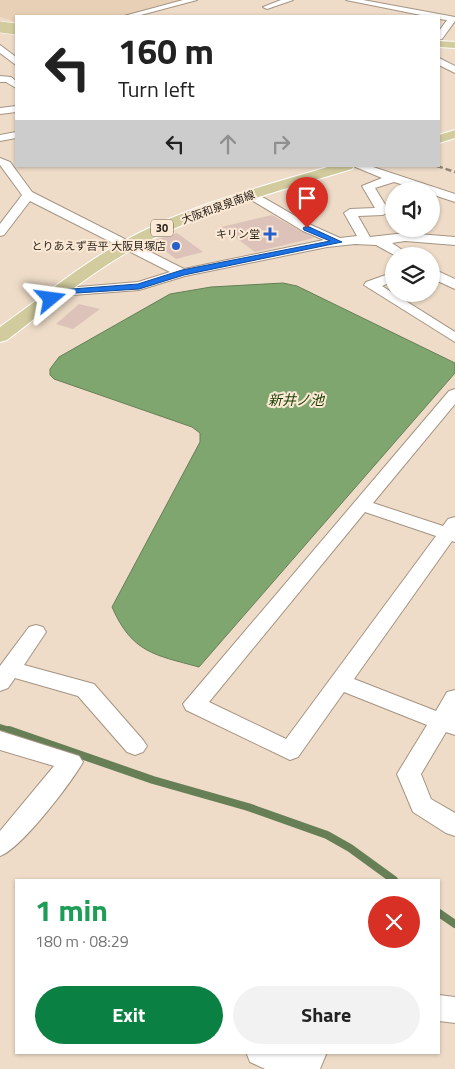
<!DOCTYPE html>
<meta charset="utf-8">
<style>
:root{--surface:#fff;--page:#f2f2f2;--text:#222;--muted:#767676;--accent:#0b8043}
body{margin:0;font-family:"Titillium Web","Noto Sans JP",sans-serif;background:var(--page);color:var(--text);height:100vh;display:flex;flex-direction:column;font-size:19px;white-space:nowrap}
*{box-sizing:border-box;margin:0}
p{font-size:16px;color:var(--muted)}
.icon{flex:none;width:28px;height:28px;fill:none;stroke:currentColor;stroke-width:2;stroke-linecap:round;stroke-linejoin:round}
.map{position:relative;flex:1;overflow:hidden}
.sheet{position:absolute;left:15px;top:879px;width:425px;height:175px;display:flex;flex-direction:column;background:var(--surface);border-radius:0px;box-shadow:0 1px 4px #0004}
.sheet>*{flex:none}
.banner{position:absolute;left:15px;top:15px;width:425px;height:152px;border-radius:0px;box-shadow:0 1px 4px #0004;background:#fff;color:var(--text);overflow:hidden}
.tools{position:absolute;left:385px;top:182px;display:grid;gap:10px}
.tools a{display:grid;place-items:center;width:55px;height:55px;border-radius:50%;background:var(--surface);box-shadow:0 1px 4px #0004;font-size:25px}
.pin{position:absolute;display:grid;place-items:center;width:42px;height:42px;color:#fff;margin:-51px -21px;border-radius:50% 50% 50% 0;rotate:-45deg;box-shadow:0 0 5px #0007}
.pin .icon{rotate:45deg}
.me{position:absolute;width:55px;margin:-28px;rotate:74deg;stroke-linejoin:round;filter:drop-shadow(0 0 4px #0008)}
.turn{display:flex;align-items:center;gap:18px;height:105px;padding:0 20px;font-size:22px}
.turn .icon{width:65px;height:65px;stroke-width:2.5}
.turn b{display:block;font-size:35px;line-height:42px}
.lanes{display:flex;align-items:center;height:48px;padding:0 20px;background:#0003;justify-content:center;gap:25px;direction:ltr}
.lanes .off{opacity:.35}
.round{display:grid;place-items:center;flex:none;width:52px;height:52px;border-radius:26px;background:var(--page)}
.summary{display:flex;align-items:center;justify-content:space-between;height:85px;padding:0 20px}
h1{font-size:30px;font-weight:700;line-height:38px;color:#1e9e55}
.cta{display:flex;gap:10px;margin-top:auto;padding:10px 20px}
.cta a{flex:1;height:58px;border-radius:30px;background:var(--accent);color:#fff;font-size:20px;font-weight:700;line-height:58px;text-align:center}
.cta a+a{background:var(--page);color:var(--text)}
.map>svg:first-child{display:block}
.built{fill:#e8d0b6}
.water{fill:#80a66f;stroke:#667f56}
.lines{fill:none;stroke-linecap:round;stroke-linejoin:round}
.stream-far1{stroke:#667f56;stroke-width:6}
.stream{stroke:#667f56;stroke-width:8}
.building{fill:#ddc2ba}
.minor-casing{stroke:#a59482;stroke-width:2}
.major-casing{stroke:#fff;stroke-width:2}
.minor{fill:#fff;fill-rule:evenodd}
.major{fill:#d1cb9d;fill-rule:evenodd}
.rail-far1{stroke:#908375;stroke-width:2;stroke-dasharray:5 2.5;stroke-linecap:butt}
.rail{stroke:#908375;stroke-width:2.5;stroke-dasharray:6 3;stroke-linecap:butt}
.major-bridge-casing{stroke:#fff;stroke-width:12;stroke-linecap:butt}
.major-bridge{stroke:#d1cb9d;stroke-width:11}
.route{fill:#1a73e8;stroke:#114b97}
.poi-dot{fill:#275fcc;stroke:#fbe9d5;stroke-width:2}
.labels{text-anchor:middle;stroke-width:4;stroke-linejoin:round;paint-order:stroke}
.far-street-label{font-size:11px;fill:#2a231c;stroke:#fbe9d5}
.shield{fill:#fbe9d5;stroke:#695e54;stroke-width:1}
.shield-label{font-size:11px;font-weight:bold;fill:#2a231c}
.far-poi-label{font-size:11px;fill:#2a231c;stroke:#fbe9d5;text-anchor:end}
.water-label{font-size:14px;font-style:italic;fill:#1c4004;stroke:#fbe9d5}
</style>
<div class="map">
<svg width="455" height="1069" viewBox="0 0 455 1069">
<rect width="100%" height="100%" fill="#eedcc8"/>
<!-- built -->
<path class="built" d="M0 0H191L127 16H16V22L0 17Z"/>
<!-- water -->
<path class="water" d="M283 283 297 286 455 363V373L199 667C155 655 132 653 112 607L200 442V433L192 427 54 379 50 375V369L59 357 170 294 211 287Z"/>
<g class="lines">
<!-- stream-far1 -->
<path class="stream-far1" d="M0 727 13 731"/>
<!-- stream -->
<g class="stream">
<path d="M9 730 153 780 248 807 327 835 350 848 394 880"/>
<path d="M439 913 455 924"/>
</g>
</g>
<!-- building -->
<g class="building">
<path d="M272 215 314 238 255 252 221 227Z"/>
<path d="M177 233 184 238 203 252 176 259 152 241Z"/>
<path d="M79 304 100 309 73 329 56 324Z"/>
</g>
<g class="lines">
<defs>
<g id="minor">
<path d="M183 0H197L137 16H124Z"/>
<path d="M281 0H293L267 9 263 7Z"/>
<path d="M346 0H363L455 17V21L442 39 439 40V31L447 20 439 19V16H426Z"/>
<path d="M0 45 16 57V65L0 53Z"/>
<path d="M439 58 455 66V73L439 65Z"/>
<path d="M0 76 11 77 16 81V88L6 82H0Z"/>
<path d="M16 106V112L0 114V108Z"/>
<path d="M16 132V138L0 141V135Z"/>
<path d="M0 158 10 162 32 192 184 269 324 240 303 231 248 198 246 195 252 191 311 225 340 238 357 236 344 213 350 209 375 208 362 186 382 178 353 166H370L455 194V202L431 194V191H423L394 182 375 188 389 211 383 215 358 216 370 237 405 233 455 237V245L405 241 392 243 411 256H396L376 245 355 244 327 247 185 276 139 290 59 296 52 292 54 289 138 282 170 272 30 201 4 235 0 236V224L22 195 0 165Z"/>
<path d="M431 268 455 279V289L431 278Z"/>
<path d="M394 272V281L382 286 455 332V342L364 285 366 282Z"/>
<path d="M455 389V404L373 503 443 526 448 519 455 517V542L452 541 354 679 436 711 447 692 455 690V735L446 732 421 774 431 799 455 813V836L446 833 413 812 397 774 427 725 344 692 298 757 290 760 186 710 183 704 449 391ZM365 512 436 536 286 739 209 702Z"/>
<path d="M36 625 43 627 46 632 24 665 94 684 143 740 147 746 143 752 135 755 127 752 78 696 15 678 8 688 0 691V666L29 627Z"/>
<path d="M0 731 79 756 83 762C71 783 21 849 0 856V831L54 766 0 750Z"/>
<path d="M439 995 455 997V1023L439 1021Z"/>
<path d="M246 1052H327L320 1069H265L250 1062Z"/>
</g>
<g id="major">
<path d="M439 41 455 42V48L439 47Z"/>
<path d="M455 130V138L439 143V135Z"/>
<path d="M331 166H354L352 169C279 191 204 210 137 247 90 272 49 308 7 340L0 342V327C41 298 80 265 124 241 188 205 261 187 331 166Z"/>
</g>
</defs>
<!-- minor casing -->
<use href="#minor" class="minor-casing"/>
<!-- major casing -->
<use href="#major" class="major-casing"/>
<!-- minor -->
<use href="#minor" class="minor"/>
<!-- major -->
<use href="#major" class="major"/>
<!-- rail-far1 -->
<path class="rail-far1" d="M0 26 16 32"/>
<!-- rail -->
<path class="rail" d="M437 166 455 172"/>
<defs>
<path id="major-bridge" d="M0 27 16 29"/>
</defs>
<!-- major-bridge casing -->
<use href="#major-bridge" class="major-bridge-casing"/>
<!-- major-bridge -->
<use href="#major-bridge" class="major-bridge"/>
</g>
<!-- route -->
<path class="route" d="M307 226 342 242 184 275 139 289 61 294 51 301 47 299 59 290 138 284 182 270 330 241 304 230 303 228Z"/>
<!-- markers -->
<g class="poi-dot">
<path d="M267.5 226.5h5v5h5v5h-5v5h-5v-5h-5v-5h5z"/>
<circle cx="176" cy="246" r="5"/>
</g>
<g class="labels">
<!-- far-street labels -->
<g class="far-street-label">
<text transform="translate(218 207) rotate(-20)" y="4">大阪和泉泉南線</text>
</g>
<!-- shield labels -->
<rect class="shield" x="151" y="219.5" width="22" height="17" rx="4"/>
<g class="shield-label">
<text x="162" y="232">30</text>
</g>
<!-- far-poi labels -->
<g class="far-poi-label">
<text x="260" y="238">キリン堂</text>
<text x="166" y="250">とりあえず吾平 大阪貝塚店</text>
</g>
<!-- water labels -->
<g class="water-label">
<text x="296" y="405">新井ノ池</text>
</g>
</g>
</svg>
<div class="tools">
<a><svg class="icon" aria-label="sound" viewBox="0 0 24 24"><path d="M4 9h4l5-4v14l-5-4H4zM17 9q2 3 0 6"/></svg></a>
<a><svg class="icon" aria-label="layers" viewBox="0 0 24 24"><path d="M12 4l9 5-9 5-9-5zM3 14l9 5 9-5"/></svg></a>
</div>
<div class="pin" style="left:307px;top:228px;background:#d93025"><svg class="icon" aria-label="arrive" viewBox="0 0 24 24"><path d="M6 21V4h12l-3 4 3 4H6"/></svg></div>
<svg class="me" style="left:51px;top:299px" viewBox="-20 -20 40 40"><path d="M0-17L14 15 0 8-14 15z" fill="#1a73e8" stroke="#fff" stroke-width="4"/></svg>
<div class="banner">
<div class="turn"><svg class="icon" aria-label="left" viewBox="0 0 24 24"><path d="M17 20v-9H6M10 6l-5 5 5 5"/></svg><div><b>160 m</b>Turn left</div></div>
<div class="lanes"><svg class="icon" aria-label="left" viewBox="0 0 24 24"><path d="M17 20v-9H6M10 6l-5 5 5 5"/></svg><svg class="icon off" aria-label="ahead" viewBox="0 0 24 24"><path d="M12 20V5M6 11l6-6 6 6"/></svg><svg class="icon off" aria-label="right" viewBox="0 0 24 24"><path d="M7 20v-9h11M14 6l5 5-5 5"/></svg></div>
</div>
<section class="sheet">
<div class="summary"><div><h1>1 min</h1><p>180 m · 08:29</p></div><a class="round" style="background:#d93025;color:#fff"><svg class="icon" aria-label="close" viewBox="0 0 24 24"><path d="M6 6l12 12M18 6L6 18"/></svg></a></div>
<div class="cta"><a>Exit</a><a>Share</a></div>
</section>
</div>
